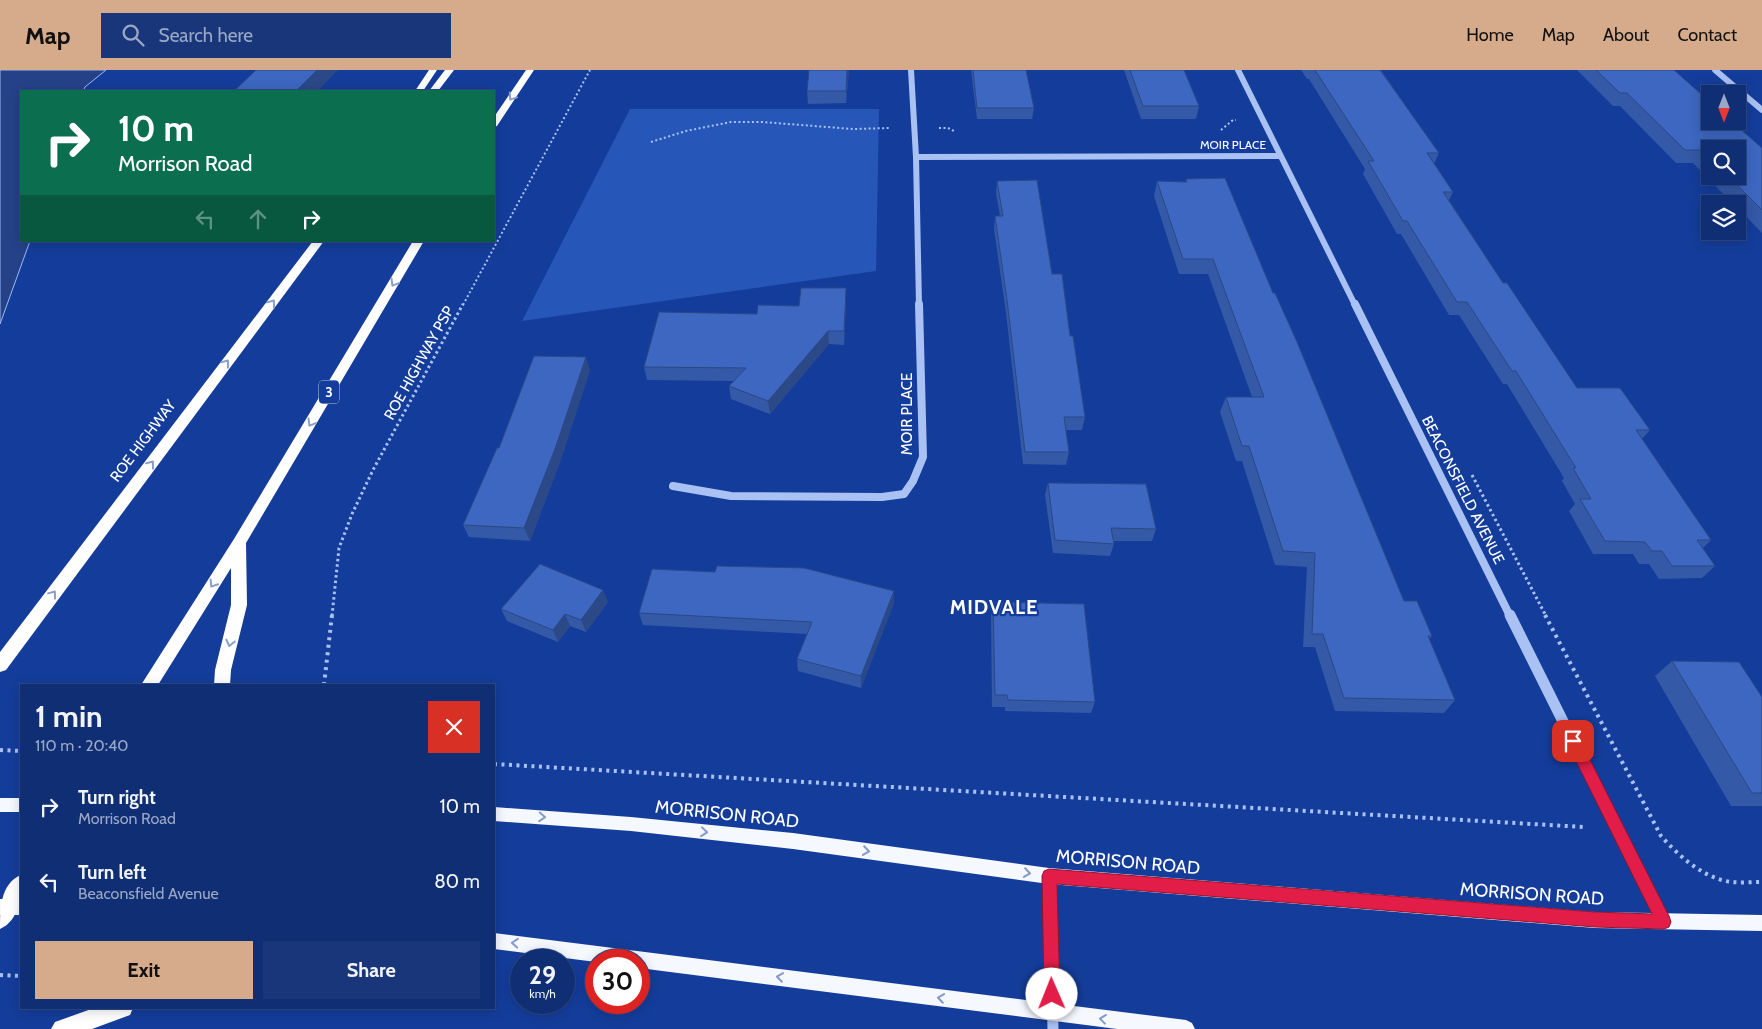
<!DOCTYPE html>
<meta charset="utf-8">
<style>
:root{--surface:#0f2e74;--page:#183679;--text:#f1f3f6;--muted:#9ba8c5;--line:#2f4a86;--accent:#d6ab8b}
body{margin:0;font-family:Cabin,sans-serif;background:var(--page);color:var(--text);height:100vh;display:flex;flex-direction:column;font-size:19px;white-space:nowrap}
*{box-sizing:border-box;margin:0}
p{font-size:16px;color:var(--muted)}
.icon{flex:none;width:28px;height:28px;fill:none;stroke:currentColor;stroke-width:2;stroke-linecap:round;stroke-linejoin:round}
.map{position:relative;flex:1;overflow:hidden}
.sheet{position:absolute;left:20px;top:614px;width:475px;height:325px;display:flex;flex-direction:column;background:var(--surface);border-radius:0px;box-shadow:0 2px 12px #0003,0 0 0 1px var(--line)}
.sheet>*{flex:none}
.top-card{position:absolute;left:20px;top:20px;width:475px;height:152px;border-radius:0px;box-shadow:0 2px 12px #0003,0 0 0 1px var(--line);background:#0b6e4f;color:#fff;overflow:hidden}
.needle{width:32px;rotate:180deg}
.tools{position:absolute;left:1701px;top:15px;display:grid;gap:10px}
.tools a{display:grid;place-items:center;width:45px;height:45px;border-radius:0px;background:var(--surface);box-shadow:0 2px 12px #0003,0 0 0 1px var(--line);font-size:25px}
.speed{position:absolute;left:510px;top:879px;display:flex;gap:10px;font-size:25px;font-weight:700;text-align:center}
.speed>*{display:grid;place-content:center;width:65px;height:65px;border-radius:50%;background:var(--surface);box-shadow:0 2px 12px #0003,0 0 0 1px var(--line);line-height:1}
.speed small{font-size:12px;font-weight:400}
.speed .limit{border:8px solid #d22;background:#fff;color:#111}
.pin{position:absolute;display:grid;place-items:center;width:42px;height:42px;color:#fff;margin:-21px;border-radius:10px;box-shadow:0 2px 8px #0006}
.me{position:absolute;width:55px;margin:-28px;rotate:359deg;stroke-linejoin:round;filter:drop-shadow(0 0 4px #0008)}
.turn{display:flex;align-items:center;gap:18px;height:105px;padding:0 15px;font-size:22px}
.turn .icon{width:65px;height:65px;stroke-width:2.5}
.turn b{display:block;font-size:35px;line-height:42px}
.lanes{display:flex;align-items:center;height:48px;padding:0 15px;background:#0003;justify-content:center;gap:25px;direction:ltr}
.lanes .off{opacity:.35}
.round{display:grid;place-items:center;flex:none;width:52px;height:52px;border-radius:0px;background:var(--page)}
.summary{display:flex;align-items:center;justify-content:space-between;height:85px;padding:0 15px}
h1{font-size:30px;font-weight:700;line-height:38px}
.button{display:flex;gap:10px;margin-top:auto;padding:10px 15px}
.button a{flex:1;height:58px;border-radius:0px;background:var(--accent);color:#111;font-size:20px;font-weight:700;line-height:58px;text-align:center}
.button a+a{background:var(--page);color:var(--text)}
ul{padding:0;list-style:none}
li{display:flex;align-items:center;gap:15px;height:75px;padding:0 15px}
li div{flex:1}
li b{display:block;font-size:19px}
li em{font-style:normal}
header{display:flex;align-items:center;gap:30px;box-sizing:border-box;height:70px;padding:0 25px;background:var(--accent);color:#111}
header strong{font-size:24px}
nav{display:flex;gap:28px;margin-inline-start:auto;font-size:18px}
.search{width:350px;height:45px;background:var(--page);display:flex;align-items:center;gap:12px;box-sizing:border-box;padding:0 18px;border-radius:0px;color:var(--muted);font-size:19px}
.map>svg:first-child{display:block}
.green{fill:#2756b9}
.water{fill:#254289;stroke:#9bb9f6}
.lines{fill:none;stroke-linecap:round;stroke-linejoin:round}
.path-far2{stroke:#a9c1f3;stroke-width:2;stroke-dasharray:2 2.5;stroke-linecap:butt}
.path-far1{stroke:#a9c1f3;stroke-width:3;stroke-dasharray:2.5 3;stroke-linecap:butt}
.path{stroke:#a9c1f3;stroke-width:4;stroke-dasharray:3 4.5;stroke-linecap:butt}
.minor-far2{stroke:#a9c1f3;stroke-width:6}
.minor-far1{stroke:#a9c1f3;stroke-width:8}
.minor{stroke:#a9c1f3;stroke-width:11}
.major{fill:#f5f8ff;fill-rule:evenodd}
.highway{fill:#fff;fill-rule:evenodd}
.wall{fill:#3459a6;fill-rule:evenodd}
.shaded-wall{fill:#2b4887}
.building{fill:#3d67c1;stroke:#2b4887}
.oneway{stroke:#8a9ecd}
.oneway2{stroke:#849acd}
.route{fill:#e11d48;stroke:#92132f}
.labels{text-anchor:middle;stroke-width:4.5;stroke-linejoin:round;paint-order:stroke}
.far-street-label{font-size:12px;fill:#fff;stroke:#143d9b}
.shield{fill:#143d9b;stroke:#b8c5e1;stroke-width:1}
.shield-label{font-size:14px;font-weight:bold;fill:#fff}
.street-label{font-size:15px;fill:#fff;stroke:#143d9b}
.near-street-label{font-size:18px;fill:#fff;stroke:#143d9b}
.district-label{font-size:20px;font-weight:bold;letter-spacing:1px;fill:#fff;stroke:#143d9b}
</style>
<header>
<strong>Map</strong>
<div class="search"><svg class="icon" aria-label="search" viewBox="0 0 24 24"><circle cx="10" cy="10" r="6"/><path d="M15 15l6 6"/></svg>Search here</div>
<nav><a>Home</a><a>Map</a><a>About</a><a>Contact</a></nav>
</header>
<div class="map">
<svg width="1762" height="959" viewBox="0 0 1762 959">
<rect width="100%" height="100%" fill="#143d9b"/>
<!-- green -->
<path class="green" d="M630 39H879L876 201 522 251Z"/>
<!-- water -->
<path class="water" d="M0 0H106L85 17 83 21H21V171H30L0 254Z"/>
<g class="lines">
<!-- path-far2 -->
<g class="path-far2">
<path d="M939 58H948L954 61"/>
<path d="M1221 60 1233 50H1236"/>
<path d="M651 72 686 61 731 52H762L853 59 890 58"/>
<path d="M463 235 590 0"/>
</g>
<!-- path-far1 -->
<g class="path-far1">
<path d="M1472 405 1546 546"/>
<path d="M332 546 339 478 352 444 373 400 463 234"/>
</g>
<!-- path -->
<g class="path">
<path d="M1545 545 1661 766C1679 786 1703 808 1731 812 1741 813 1752 812 1762 812"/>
<path d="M324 615 332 545"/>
<path d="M0 680 21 681"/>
<path d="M494 694 1584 757"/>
<path d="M0 905 21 906"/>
</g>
<!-- minor-far2 -->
<g class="minor-far2">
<path d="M911 0 916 87 919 235"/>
<path d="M1238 0 1355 235"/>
<path d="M1715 0 1762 40"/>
<path d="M916 87 1280 86"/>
</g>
<!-- minor-far1 -->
<g class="minor-far1">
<path d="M1355 234 1510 546"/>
<path d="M673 416 731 426 882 427 904 424 913 411 923 387 919 234"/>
</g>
<!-- minor -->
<g class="minor">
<path d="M1510 545 1663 852"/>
<path d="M1049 806 1053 959"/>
</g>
<!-- major -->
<g class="major">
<rect x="0" y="728" width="21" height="14"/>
<path d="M494 737 631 747 793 763 1049 798 1595 842 1762 845V861L1595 858 1049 814 793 779 631 761 494 751Z"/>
<rect x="0" y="829" width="21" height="16"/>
<path d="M494 863 1186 950 1192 953 1195 959H1117L639 898V890H596V892L494 879Z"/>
</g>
<!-- highway -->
<g class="highway">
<path d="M429 0H437L423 21H415Z"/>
<path d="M445 0H454L438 21H429Z"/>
<path d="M526 0H534L497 56 494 57V47Z"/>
<path d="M313 171H324L6 600 0 602V582Z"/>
<path d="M413 171H424L246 473 247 535 231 600 230 615H214L215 600 231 535V498L158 615H141L234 469Z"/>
<path d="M21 805C22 824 20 850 0 859 0 839 0 814 21 805Z"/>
<path d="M94 938H133L130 945 92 959H51L55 952Z"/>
</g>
</g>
<!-- wall -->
<g class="wall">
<path d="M849 0 846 33 808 34 807 21Z"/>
<path d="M971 0H1026L1034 38 1032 49H977Z"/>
<path d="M1124 0H1184L1199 36 1196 49H1141Z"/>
<path d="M1301 0H1381L1439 83 1434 94 1453 122 1449 130 1503 213 1577 318 1650 360 1642 369 1711 470 1703 478 1715 496 1702 508 1659 509 1649 494H1639L1633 484H1593L1569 441 1575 434 1562 411 1564 408 1507 314H1503L1459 245H1449L1401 164H1397L1363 104 1365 99 1309 9H1307Z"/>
<path d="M1577 0H1674L1762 78V163L1738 138V134H1733L1693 93H1676L1620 36H1613ZM1710 79 1738 106H1710Z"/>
<path d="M1186 109 1273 223 1404 531 1432 566 1429 569 1455 630 1444 643 1335 641 1315 577H1303L1307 497 1275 495 1242 391H1236L1220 342 1226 327H1252L1208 204H1179L1154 126 1157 111 1185 112Z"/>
<path d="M997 111 1052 204 1070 266 1085 347 1082 360H1065L1069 382 1066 395 1023 394 1006 243 994 159 995 146H1000L996 123Z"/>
<path d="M846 231 844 275 829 274 770 344 731 329 729 316 734 311 647 310 644 297 799 236Z"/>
<path d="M590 300 560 392 530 471 469 467 463 455 499 378Z"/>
<path d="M1048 413 1156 459 1152 471H1113L1114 474 1110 486 1053 483 1045 425Z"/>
<path d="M608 532 586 562 570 556 558 572 507 551 501 539Z"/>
<path d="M993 532 1095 632 1091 643 1005 641V637H992L991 544Z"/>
<path d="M894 533 861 618 798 601 797 589 807 564 643 555 639 543Z"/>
<path d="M1672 591 1762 627V736H1731L1655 606Z"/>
</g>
<!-- shaded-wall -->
<g class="shaded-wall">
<path d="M317 0H338L318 21H296Z"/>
<path d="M847 0H849L846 33V21Z"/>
<path d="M846 218V231L844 275V261Z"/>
<path d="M828 261 829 274 770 344 768 331Z"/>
<path d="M586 287 590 300 560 392 530 471 524 458Z"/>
<path d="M603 520 608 532 586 562 581 550Z"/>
<path d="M894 521V533L861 618V606Z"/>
<path d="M565 544 570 556 558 572 553 560Z"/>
</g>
<!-- building -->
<g class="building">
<path d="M256 0H317L296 21H234Z"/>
<path d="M809 0H847L846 21H807Z"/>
<path d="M973 0H1026L1034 38H977Z"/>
<path d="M1130 0H1184L1199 36H1143Z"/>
<path d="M1315 0H1380L1439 83H1427L1453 122H1443L1503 213H1507L1577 318H1620L1650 360H1636L1711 470H1697L1715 496H1672L1662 481H1652L1645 472 1605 471 1580 429H1591L1573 398H1576L1516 301H1512L1467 232H1457L1407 151H1403L1368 91H1374Z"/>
<path d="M1596 0H1674L1710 32V51H1731L1762 78V140L1728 106H1738V79H1710V89L1701 80H1685L1627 23H1620Z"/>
<path d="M1225 108 1273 223H1275L1297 272 1404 531H1417L1432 566H1428L1455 630 1344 628 1323 564H1312L1315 483 1283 481 1249 376H1242L1226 327H1264L1213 189H1183L1157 111 1187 112 1186 109Z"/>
<path d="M1037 110 1052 204H1062L1070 266H1073L1085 347H1064L1069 382H1025L1007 230 995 146H1003L997 111Z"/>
<path d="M801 218H846L844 261H828L768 331 729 316 746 298 644 297 659 242 757 244 758 235 799 236Z"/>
<path d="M534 286 586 287 555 379 524 458 463 455 497 378H499Z"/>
<path d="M1048 413 1146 414 1156 459 1111 458 1114 474 1055 470Z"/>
<path d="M540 494 603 520 581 550 565 544 553 560 501 539Z"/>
<path d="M717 496 804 498 894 521 861 606 797 589 812 552 639 543 652 499 715 502Z"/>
<path d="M993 532 1084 534 1095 632 1008 630 1007 625H995Z"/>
<path d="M1672 591 1739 592 1762 627V723H1752Z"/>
</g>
<!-- one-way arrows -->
<defs><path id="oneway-chevron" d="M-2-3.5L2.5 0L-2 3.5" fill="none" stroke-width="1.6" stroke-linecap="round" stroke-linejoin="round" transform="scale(1.25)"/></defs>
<g class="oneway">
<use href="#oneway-chevron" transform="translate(512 27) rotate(124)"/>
<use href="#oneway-chevron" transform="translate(394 213) rotate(121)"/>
<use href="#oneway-chevron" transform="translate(272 233) rotate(-53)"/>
<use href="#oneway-chevron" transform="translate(226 293) rotate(-53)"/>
<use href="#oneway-chevron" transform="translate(311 353) rotate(121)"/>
<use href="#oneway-chevron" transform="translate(151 394) rotate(-53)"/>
<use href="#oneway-chevron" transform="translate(213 514) rotate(122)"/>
<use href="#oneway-chevron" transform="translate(53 524) rotate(-53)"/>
<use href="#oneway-chevron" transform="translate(230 573) rotate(103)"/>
</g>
<g class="oneway2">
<use href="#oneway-chevron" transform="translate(542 747) rotate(4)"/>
<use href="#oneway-chevron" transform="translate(704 762) rotate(6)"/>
<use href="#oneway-chevron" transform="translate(866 781) rotate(8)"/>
<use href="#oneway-chevron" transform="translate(1027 803) rotate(8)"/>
<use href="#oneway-chevron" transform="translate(515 873) rotate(-175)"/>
<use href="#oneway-chevron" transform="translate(780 907) rotate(-172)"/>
<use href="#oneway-chevron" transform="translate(941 928) rotate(-172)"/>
<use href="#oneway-chevron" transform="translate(1103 949) rotate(-173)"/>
</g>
<!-- route -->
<path class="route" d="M1573 665 1578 666 1669 846 1671 852 1669 857 1664 859 1595 857 1057 814 1060 924 1058 929 1052 931 1046 929 1044 924 1042 806 1044 801 1049 799 1595 842 1652 844 1566 671 1568 666Z"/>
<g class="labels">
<!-- far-street labels -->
<g class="far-street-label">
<text x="1233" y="79">MOIR PLACE</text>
</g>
<!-- shield labels -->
<rect class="shield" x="319" y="310.5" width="20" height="23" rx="4"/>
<g class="shield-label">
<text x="329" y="327">3</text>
</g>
<!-- street labels -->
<g class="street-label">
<text transform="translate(419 293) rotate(-61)" y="5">ROE HIGHWAY PSP</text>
<text transform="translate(907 344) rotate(-90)" y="5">MOIR PLACE</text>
<text transform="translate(143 371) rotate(-53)" y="5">ROE HIGHWAY</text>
<text transform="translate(1463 420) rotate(63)" y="5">BEACONSFIELD AVENUE</text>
</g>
<!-- near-street labels -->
<g class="near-street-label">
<text transform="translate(727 744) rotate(6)" y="6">MORRISON ROAD</text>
<text transform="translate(1128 792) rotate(5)" y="6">MORRISON ROAD</text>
<text transform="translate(1532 824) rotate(4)" y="6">MORRISON ROAD</text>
</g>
<!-- district labels -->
<g class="district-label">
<text x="994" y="544">MIDVALE</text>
</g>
</g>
</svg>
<div class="tools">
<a><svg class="needle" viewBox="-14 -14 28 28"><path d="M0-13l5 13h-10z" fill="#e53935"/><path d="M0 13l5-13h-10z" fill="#9ba8c5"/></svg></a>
<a><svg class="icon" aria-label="search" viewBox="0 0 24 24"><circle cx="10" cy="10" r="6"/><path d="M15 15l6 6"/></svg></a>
<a><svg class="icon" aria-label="layers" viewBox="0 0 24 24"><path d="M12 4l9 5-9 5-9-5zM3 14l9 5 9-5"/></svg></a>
</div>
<div class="speed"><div>29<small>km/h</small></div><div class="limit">30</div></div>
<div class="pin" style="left:1573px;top:671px;background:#d93025"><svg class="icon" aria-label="arrive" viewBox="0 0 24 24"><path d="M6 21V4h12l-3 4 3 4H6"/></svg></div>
<svg class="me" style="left:1052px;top:924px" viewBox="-20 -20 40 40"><circle r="19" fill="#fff"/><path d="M0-13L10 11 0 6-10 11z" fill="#e11d48"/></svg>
<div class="top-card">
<div class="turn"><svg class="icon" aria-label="right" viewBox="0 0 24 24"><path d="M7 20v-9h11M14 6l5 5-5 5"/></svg><div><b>10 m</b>Morrison Road</div></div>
<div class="lanes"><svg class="icon off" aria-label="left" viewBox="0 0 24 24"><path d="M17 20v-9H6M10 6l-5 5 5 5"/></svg><svg class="icon off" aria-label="ahead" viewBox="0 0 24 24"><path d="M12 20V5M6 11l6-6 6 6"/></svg><svg class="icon" aria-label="right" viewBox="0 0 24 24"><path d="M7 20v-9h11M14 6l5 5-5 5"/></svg></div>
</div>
<section class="sheet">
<div class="summary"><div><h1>1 min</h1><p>110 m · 20:40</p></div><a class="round" style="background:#d93025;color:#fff"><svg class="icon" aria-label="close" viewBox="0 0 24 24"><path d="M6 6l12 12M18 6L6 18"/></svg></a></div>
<ul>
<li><svg class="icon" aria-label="right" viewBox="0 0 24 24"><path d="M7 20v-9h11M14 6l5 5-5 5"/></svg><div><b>Turn right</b><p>Morrison Road</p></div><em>10 m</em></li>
<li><svg class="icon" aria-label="left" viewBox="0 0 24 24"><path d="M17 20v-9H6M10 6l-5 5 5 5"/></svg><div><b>Turn left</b><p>Beaconsfield Avenue</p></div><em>80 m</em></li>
</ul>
<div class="button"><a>Exit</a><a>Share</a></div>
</section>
</div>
